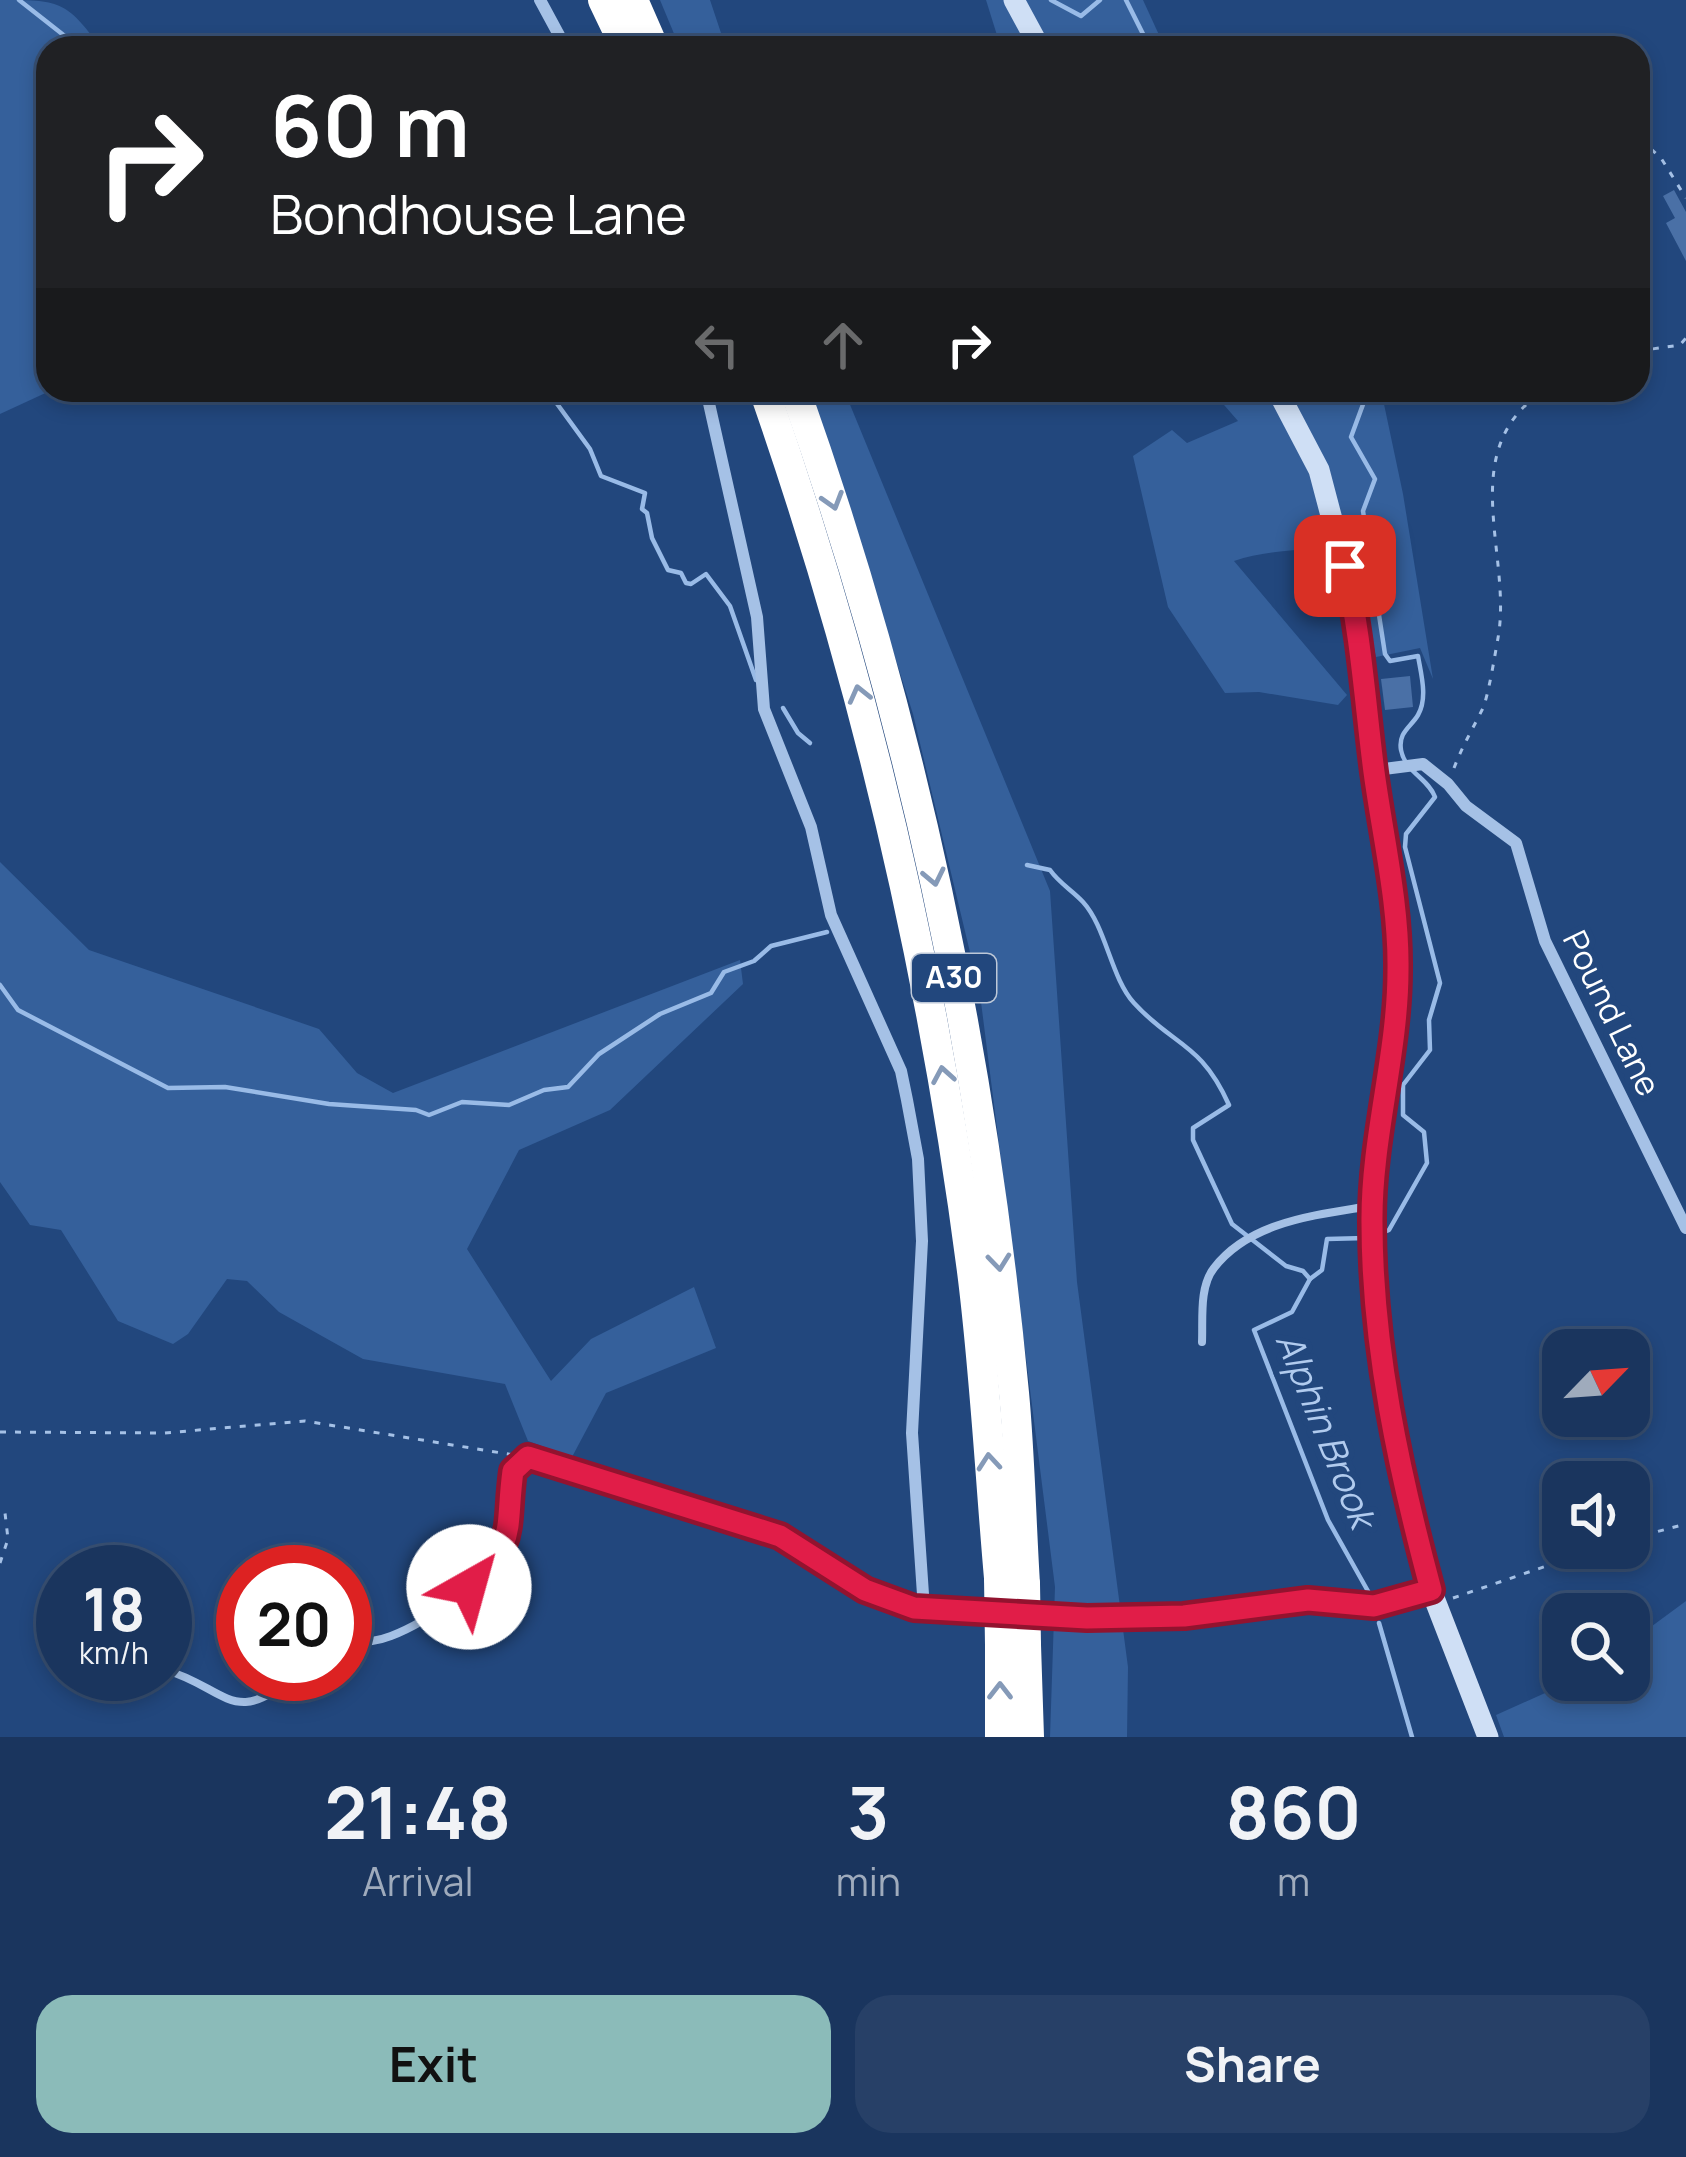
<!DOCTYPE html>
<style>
:root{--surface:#1a355e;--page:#274067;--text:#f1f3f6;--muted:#9fabbc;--line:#385073;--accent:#8bbbb9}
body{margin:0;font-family:Manrope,sans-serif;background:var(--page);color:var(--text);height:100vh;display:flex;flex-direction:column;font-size:45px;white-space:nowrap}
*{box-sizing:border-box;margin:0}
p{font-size:39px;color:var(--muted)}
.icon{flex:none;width:66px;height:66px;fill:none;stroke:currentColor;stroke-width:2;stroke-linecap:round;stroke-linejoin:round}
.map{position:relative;height:1737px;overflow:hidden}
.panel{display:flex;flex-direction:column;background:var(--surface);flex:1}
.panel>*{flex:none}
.guide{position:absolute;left:36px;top:36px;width:1614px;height:366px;border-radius:36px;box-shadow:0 6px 18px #0003,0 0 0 3px var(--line);background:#202124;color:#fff;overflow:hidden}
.needle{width:78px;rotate:65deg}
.controls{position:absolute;left:1542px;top:1329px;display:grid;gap:24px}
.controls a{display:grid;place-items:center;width:108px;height:108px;border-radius:24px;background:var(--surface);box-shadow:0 6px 18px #0003,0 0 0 3px var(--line);font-size:60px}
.speed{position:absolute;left:36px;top:1545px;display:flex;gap:24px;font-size:60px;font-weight:700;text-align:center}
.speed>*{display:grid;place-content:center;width:156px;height:156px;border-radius:50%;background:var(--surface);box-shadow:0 6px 18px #0003,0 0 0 3px var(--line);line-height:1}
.speed small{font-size:30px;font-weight:400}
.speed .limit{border:18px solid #d22;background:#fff;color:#111}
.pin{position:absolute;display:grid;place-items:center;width:102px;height:102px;color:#fff;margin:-51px;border-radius:24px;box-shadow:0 6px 18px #0006}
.me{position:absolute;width:132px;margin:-66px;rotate:38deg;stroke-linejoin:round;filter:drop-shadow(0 0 9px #0008)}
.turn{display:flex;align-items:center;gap:42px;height:252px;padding:0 36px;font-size:54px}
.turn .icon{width:156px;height:156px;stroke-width:2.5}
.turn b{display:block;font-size:84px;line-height:102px}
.lanes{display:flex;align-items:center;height:114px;padding:0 36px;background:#0003;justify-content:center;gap:60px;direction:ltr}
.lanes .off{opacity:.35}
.eta{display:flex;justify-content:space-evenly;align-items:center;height:204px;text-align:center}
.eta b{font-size:72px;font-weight:700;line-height:84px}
.button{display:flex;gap:24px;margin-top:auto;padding:24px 36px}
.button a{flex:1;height:138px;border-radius:36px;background:var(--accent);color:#111;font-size:48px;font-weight:700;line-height:138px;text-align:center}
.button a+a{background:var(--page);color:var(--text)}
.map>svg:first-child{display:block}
.green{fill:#35609b}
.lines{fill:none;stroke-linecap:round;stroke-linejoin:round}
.stream{stroke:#99bbe7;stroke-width:4.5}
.building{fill:#4a70a6}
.path{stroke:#a5c1e6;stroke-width:3;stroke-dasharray:6 9;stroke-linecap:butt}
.lane{stroke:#a5c1e6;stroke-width:8}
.street{stroke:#a5c1e6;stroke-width:12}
.secondary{stroke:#cfdff5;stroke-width:21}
.highway{stroke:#fff;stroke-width:30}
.highway-bridge{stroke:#fff;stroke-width:30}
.oneway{stroke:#859ab8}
.route-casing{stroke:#92132f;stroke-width:30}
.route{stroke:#e11d48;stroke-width:21}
.labels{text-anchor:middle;stroke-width:12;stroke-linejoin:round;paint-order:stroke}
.shield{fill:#22477d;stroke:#bdc8d8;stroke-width:3}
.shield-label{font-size:30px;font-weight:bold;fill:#fff}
.street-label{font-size:33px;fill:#fff;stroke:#22477d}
.water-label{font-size:36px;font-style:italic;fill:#b1cbee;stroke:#22477d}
</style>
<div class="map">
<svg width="1686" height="1737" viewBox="0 0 1686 1737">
<rect width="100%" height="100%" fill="#22477d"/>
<!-- green -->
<g class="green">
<path d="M0 0C59 0 66 0 101 48H48V390H52L0 414Z"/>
<path d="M660 0H710L726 48H680Z"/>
<path d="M986 0H1143L1165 48H1001Z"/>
<path d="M810 390H844L1050 891 1077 1282 1128 1667 1127 1737H1050L1055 1587 980 994 913 714Z"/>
<path d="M1211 390H1381L1403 494 1433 679 1420 648 1376 657 1350 541C1312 552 1272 548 1234 561L1347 695 1338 705 1259 692 1225 693 1168 607 1133 456 1172 430 1187 443 1238 421Z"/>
<path d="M0 862 89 950 319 1029 357 1073 393 1093 740 960 743 984 610 1110 519 1150 467 1249 551 1381 591 1339 694 1287 716 1348 606 1393 572 1457 528 1441 505 1384 363 1359 279 1312 247 1281 227 1279 188 1334 173 1344 118 1321 61 1230 30 1225 0 1182Z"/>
<path d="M1686 1601V1737H1504L1496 1715 1574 1680H1629V1643Z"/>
</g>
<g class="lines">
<!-- stream -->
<g class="stream">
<path d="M19 0 80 48"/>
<path d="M1051 0 1081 16 1100 0"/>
<path d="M1126 0 1150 48"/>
<path d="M547 390 590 449 601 476 645 493 642 509 647 513 652 538 668 570 681 573 686 583 691 584 706 574 730 606 756 680"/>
<path d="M1364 390 1365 399 1351 437 1375 479 1363 511 1385 654 1390 661 1418 656C1421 674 1428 698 1418 715 1411 727 1398 732 1401 750 1405 772 1428 778 1435 797L1406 834 1405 847 1440 983 1429 1020 1430 1050 1403 1085V1115L1424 1132 1427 1163 1389 1230 1377 1235"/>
<path d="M783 708 798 733 810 743"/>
<path d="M1027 865 1050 870C1060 884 1072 890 1083 902 1106 927 1111 978 1134 1003 1173 1046 1201 1042 1229 1105L1193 1128V1140L1232 1224 1286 1266 1303 1271 1310 1279"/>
<path d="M0 985 18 1010 168 1088 225 1087 329 1104 416 1110 429 1115 462 1102 509 1105 544 1090 568 1087 599 1054 660 1014 711 993 724 972 754 961 771 946 827 932"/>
<path d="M1366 1238 1327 1239 1322 1270 1310 1279 1292 1312 1254 1330 1328 1520 1369 1593"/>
<path d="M1379 1623 1412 1737"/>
</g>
</g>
<!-- building -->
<g class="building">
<path d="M1674 190 1686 212V261L1666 223 1675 218 1663 196Z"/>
<path d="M1410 676 1413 707 1385 710 1381 679Z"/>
</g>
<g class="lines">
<!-- path -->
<g class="path">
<path d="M1640 139 1661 158 1686 198"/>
<path d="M1638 351 1680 345 1686 338"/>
<path d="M1454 768C1462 747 1472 730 1482 710 1488 699 1495 654 1498 638 1513 555 1453 449 1545 390"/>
<path d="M0 1432 164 1433 305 1421 514 1455"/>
<path d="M1629 1539 1686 1524"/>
<path d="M0 1563 8 1539 5 1513"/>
<path d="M1453 1598 1599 1548"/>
</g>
<!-- lane -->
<g class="lane">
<path d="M1202 1342C1203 1319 1199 1287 1214 1268 1250 1221 1317 1215 1370 1206"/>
<path d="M345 1643C360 1643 376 1642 391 1636 425 1623 492 1579 505 1544 514 1520 510 1496 513 1471L528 1457"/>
<path d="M165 1670C224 1686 235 1731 294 1674"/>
</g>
<!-- street -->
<g class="street">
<path d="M540 0 566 48"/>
<path d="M706 390 757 617 764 709 811 827 831 915 901 1071 907 1100 918 1159 922 1241 912 1433 924 1609"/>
<path d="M1376 770 1423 764 1448 784 1466 806 1516 843 1545 941 1686 1228"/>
<path d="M528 1457 780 1536 865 1590 914 1608 996 1613"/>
<path d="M1028 1615 1184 1616 1308 1601 1374 1606 1431 1590"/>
</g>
<!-- secondary -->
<g class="secondary">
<path d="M1014 0 1040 48"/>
<path d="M1277 390 1319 470 1353 599 1397 922 1395 1020 1372 1224 1377 1322 1388 1396 1431 1590 1488 1737"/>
</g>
<!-- highway -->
<g class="highway">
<path d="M603 0 626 48"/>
<path d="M633 0 654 48"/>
<path d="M764 390C864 676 933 970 972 1271 985 1373 990 1476 999 1578"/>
<path d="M795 390C910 713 982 1052 1014 1393 1020 1456 1021 1520 1025 1584"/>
<path d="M1000 1645V1737"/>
<path d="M1026 1645 1029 1737"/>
</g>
<!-- highway-bridge -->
<g class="highway-bridge">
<path d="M999 1578 1000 1645"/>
<path d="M1025 1584 1026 1645"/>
</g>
</g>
<!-- one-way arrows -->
<defs><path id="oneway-chevron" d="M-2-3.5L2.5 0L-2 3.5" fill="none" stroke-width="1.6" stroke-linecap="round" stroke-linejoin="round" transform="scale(3)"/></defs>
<g class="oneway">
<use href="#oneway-chevron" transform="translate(833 501) rotate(73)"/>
<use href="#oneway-chevron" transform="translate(859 694) rotate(-104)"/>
<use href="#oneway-chevron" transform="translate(934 877) rotate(78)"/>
<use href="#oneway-chevron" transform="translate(943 1075) rotate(-100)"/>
<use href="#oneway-chevron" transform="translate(999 1262) rotate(84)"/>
<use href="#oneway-chevron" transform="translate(989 1462) rotate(-95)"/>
<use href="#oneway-chevron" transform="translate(1000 1691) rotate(-90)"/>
</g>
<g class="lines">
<defs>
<path id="route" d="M469 1587C518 1543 505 1529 513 1471L528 1457 780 1536 865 1590 914 1608 1087 1618 1184 1616 1308 1600 1374 1606 1431 1590C1399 1471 1372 1347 1372 1223 1371 1138 1398 1055 1398 970 1399 904 1383 838 1374 772 1365 703 1361 634 1345 566"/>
</defs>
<!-- route casing -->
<use href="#route" class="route-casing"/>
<!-- route -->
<use href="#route" class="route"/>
</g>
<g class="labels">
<!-- shield labels -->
<rect class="shield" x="912" y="954" width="84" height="48" rx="9"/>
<g class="shield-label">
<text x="954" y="988">A30</text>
</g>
<!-- street labels -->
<g class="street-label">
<text transform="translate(1612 1013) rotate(64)" y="12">Pound Lane</text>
</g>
<!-- water labels -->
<g class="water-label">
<text transform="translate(1326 1430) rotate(68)" y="13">Alphin Brook</text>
</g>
</g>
</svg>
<div class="controls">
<a><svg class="needle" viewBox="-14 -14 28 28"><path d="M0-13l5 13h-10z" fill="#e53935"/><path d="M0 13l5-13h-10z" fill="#9fabbc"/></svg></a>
<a><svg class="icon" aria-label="sound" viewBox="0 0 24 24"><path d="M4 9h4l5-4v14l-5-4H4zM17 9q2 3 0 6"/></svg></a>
<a><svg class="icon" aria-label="search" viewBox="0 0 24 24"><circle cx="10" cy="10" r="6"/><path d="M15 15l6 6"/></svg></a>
</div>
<div class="speed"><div>18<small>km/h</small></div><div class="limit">20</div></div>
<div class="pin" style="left:1345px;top:566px;background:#d93025"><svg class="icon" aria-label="arrive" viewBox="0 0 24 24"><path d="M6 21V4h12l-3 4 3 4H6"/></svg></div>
<svg class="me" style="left:469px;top:1587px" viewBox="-20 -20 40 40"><circle r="19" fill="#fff"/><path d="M0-13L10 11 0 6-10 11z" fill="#e11d48"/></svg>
<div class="guide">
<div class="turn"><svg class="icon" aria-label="right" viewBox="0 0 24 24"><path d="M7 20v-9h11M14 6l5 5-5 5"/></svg><div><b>60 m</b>Bondhouse Lane</div></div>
<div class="lanes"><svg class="icon off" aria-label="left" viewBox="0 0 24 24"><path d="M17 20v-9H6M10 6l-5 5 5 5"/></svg><svg class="icon off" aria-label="ahead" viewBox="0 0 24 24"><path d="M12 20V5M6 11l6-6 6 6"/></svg><svg class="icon" aria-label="right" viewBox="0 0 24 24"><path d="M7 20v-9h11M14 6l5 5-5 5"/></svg></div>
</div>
</div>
<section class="panel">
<div class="eta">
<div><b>21:48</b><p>Arrival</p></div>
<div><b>3</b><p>min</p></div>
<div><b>860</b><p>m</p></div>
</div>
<div class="button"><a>Exit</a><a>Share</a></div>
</section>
